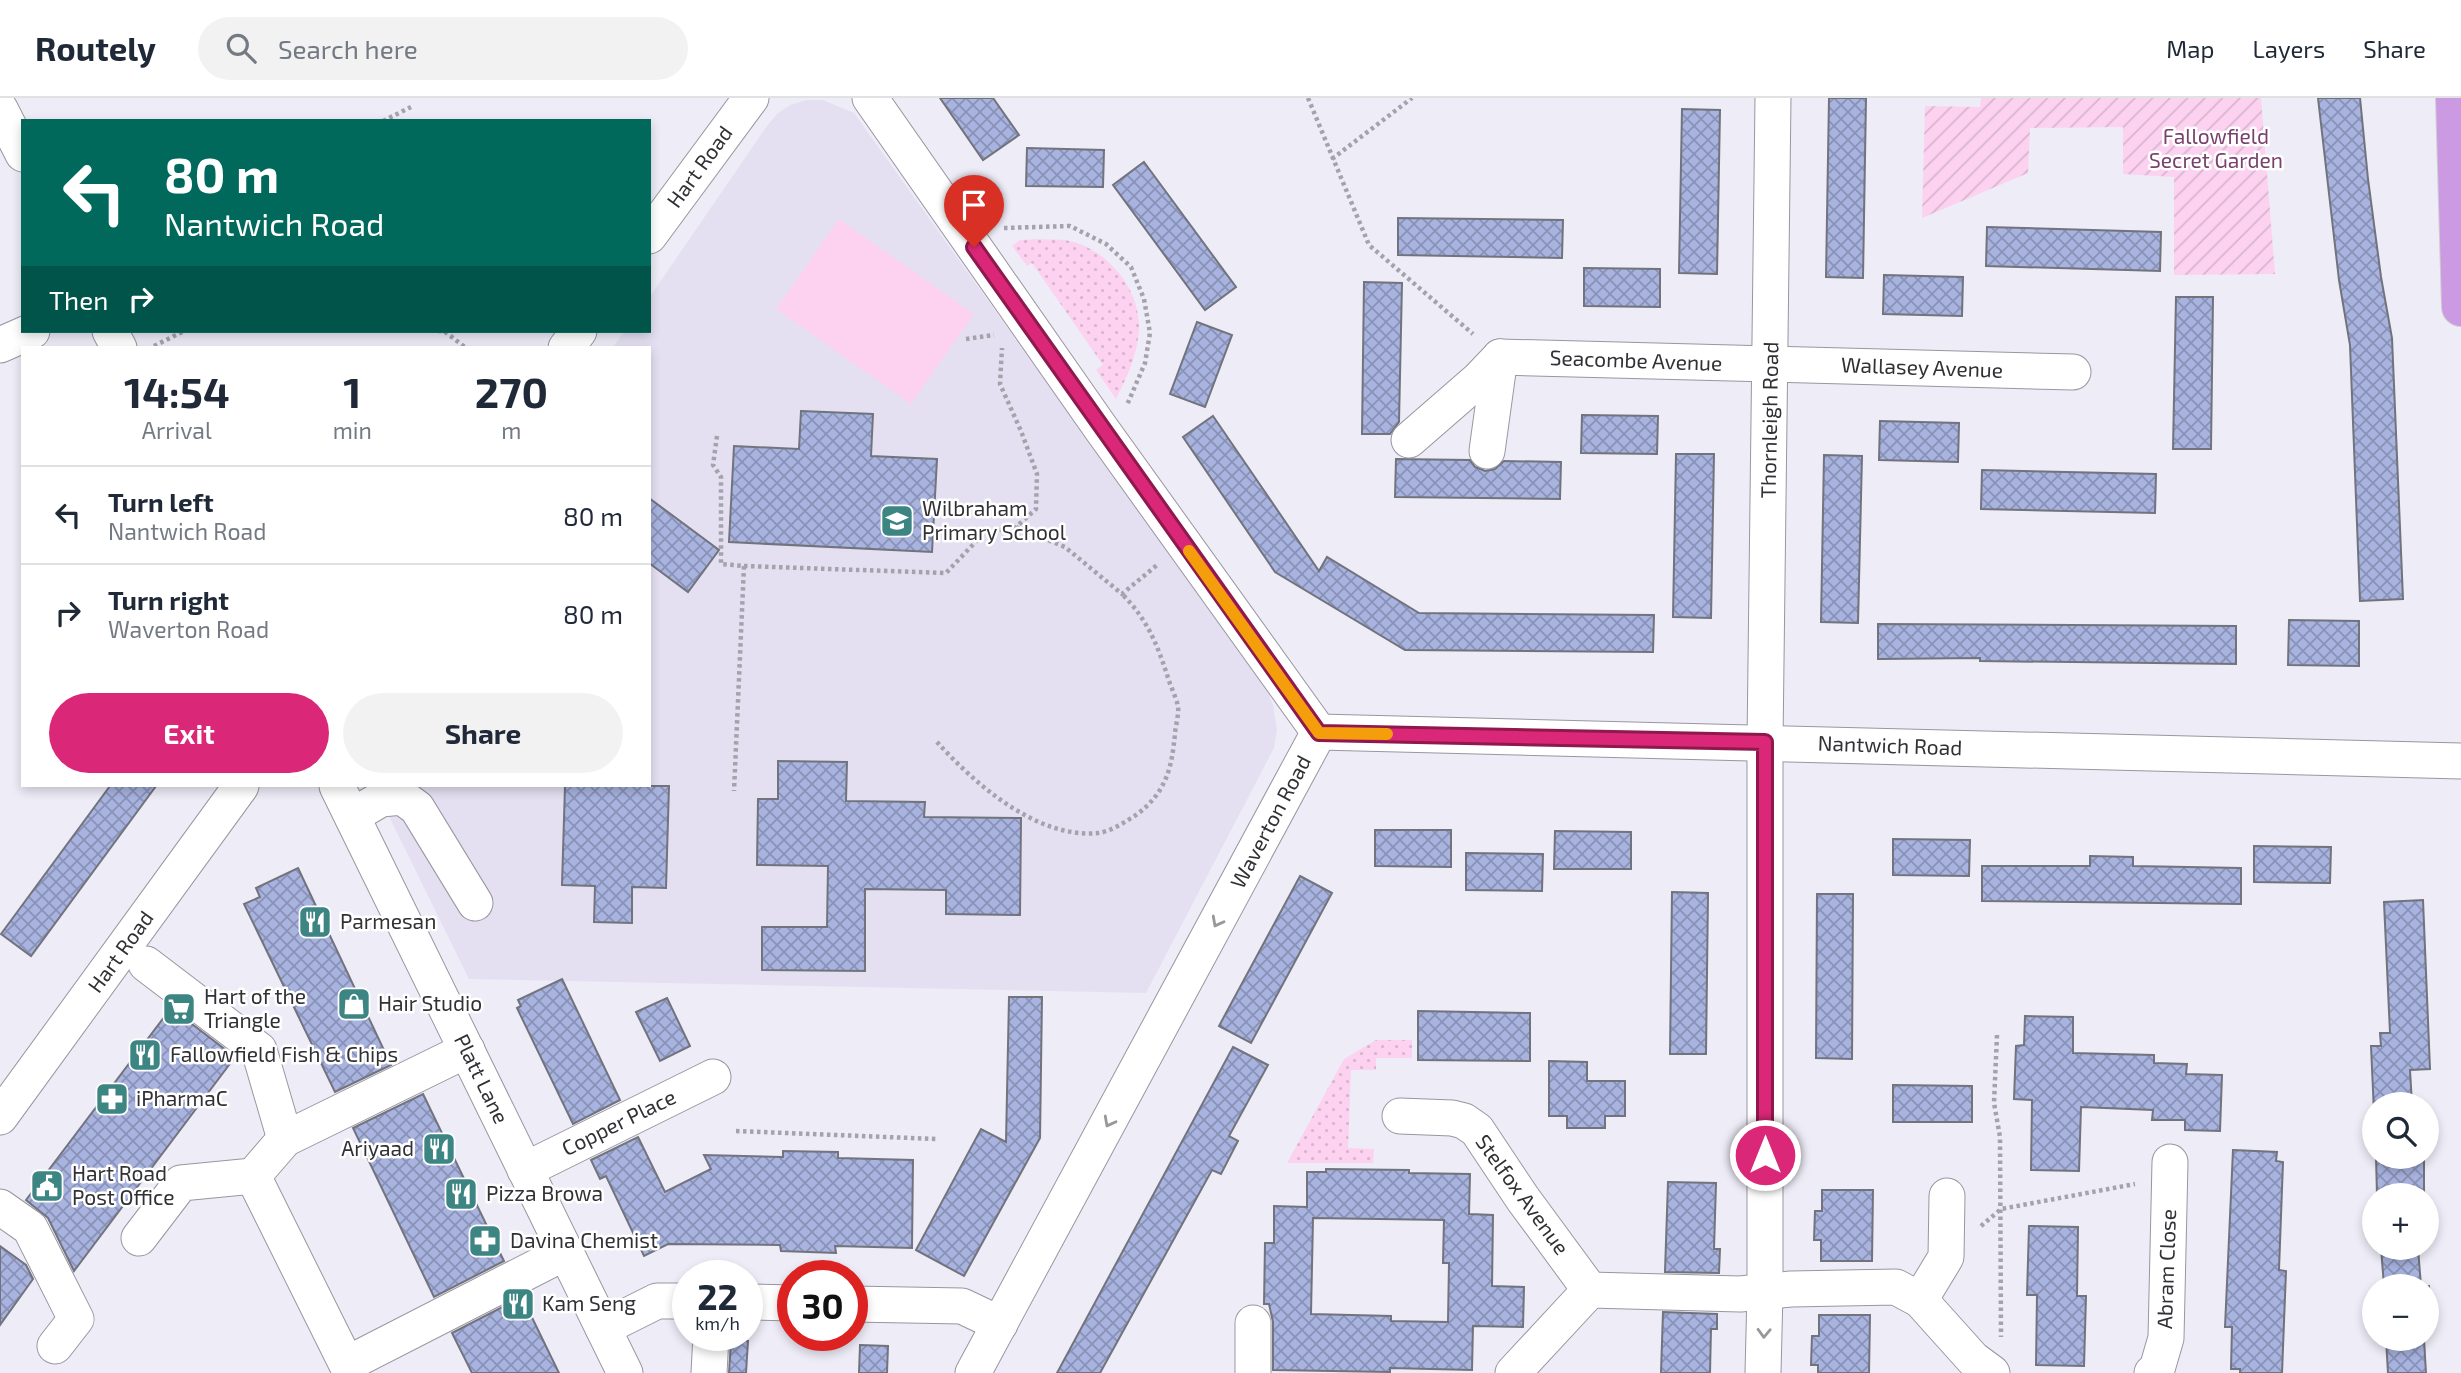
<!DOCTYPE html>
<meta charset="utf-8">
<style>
:root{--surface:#fff;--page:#f2f2f3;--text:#1f2937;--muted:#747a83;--line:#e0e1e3;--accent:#db2777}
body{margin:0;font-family:"Exo 2",sans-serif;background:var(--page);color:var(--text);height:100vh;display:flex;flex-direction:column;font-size:26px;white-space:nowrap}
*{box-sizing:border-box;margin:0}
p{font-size:23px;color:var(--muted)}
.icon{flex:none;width:38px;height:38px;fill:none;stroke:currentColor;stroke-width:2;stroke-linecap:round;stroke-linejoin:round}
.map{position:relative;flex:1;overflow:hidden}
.drawer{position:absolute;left:21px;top:248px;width:630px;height:441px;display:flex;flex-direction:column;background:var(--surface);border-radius:0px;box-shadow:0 4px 10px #0003}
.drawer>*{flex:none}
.hud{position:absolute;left:21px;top:21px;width:630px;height:214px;border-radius:0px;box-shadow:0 4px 10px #0003;background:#00695c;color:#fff;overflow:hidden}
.controls{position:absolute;left:2362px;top:994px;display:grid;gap:14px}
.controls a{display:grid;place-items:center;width:77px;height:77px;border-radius:50%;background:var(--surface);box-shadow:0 4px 10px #0003;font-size:35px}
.speed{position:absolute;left:672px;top:1162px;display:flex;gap:14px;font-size:35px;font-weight:700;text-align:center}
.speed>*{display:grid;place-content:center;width:91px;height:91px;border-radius:50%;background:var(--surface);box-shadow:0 4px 10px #0003;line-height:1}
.speed small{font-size:18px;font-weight:400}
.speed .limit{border:10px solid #d22;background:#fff;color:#111}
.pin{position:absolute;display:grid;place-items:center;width:60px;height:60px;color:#fff;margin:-72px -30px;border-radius:50% 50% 50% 0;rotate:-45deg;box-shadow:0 0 7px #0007}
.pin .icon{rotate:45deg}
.me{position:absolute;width:77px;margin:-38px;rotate:0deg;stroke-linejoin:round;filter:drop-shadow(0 0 5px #0008)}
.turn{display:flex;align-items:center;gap:24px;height:147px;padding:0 28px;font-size:32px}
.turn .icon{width:91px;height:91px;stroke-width:2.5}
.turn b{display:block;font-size:49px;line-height:60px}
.then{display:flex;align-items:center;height:66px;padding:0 28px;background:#0003;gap:14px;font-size:26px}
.eta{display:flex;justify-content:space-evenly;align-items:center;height:119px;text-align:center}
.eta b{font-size:42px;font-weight:700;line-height:49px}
.primary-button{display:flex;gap:14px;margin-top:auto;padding:14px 28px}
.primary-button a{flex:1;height:80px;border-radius:42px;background:var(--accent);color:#fff;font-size:28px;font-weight:700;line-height:80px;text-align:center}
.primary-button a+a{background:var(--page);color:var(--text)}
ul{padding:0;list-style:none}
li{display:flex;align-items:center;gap:21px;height:98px;padding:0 28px;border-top:2px solid var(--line)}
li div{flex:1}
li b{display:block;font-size:26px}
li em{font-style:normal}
header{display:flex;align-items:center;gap:42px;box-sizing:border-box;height:98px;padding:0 35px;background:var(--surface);border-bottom:2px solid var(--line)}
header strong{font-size:33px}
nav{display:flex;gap:38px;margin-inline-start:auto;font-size:24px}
.search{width:490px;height:63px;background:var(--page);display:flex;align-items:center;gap:18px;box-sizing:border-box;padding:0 24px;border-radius:38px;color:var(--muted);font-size:26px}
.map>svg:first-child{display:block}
.built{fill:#e4e0f2}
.grass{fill:url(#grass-dots)}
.garden{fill:url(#garden-furrows)}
.pitch{fill:#fcd2f0}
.building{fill:url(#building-cross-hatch);stroke:#71737d;stroke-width:2;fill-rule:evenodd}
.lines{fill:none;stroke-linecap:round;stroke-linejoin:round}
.minor-casing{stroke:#98969f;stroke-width:37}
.highway-casing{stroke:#cececf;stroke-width:40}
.path{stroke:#a4a3ab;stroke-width:4.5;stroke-dasharray:3.5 3.5;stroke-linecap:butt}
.minor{stroke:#fff;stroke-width:35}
.highway{stroke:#cc99e3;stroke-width:38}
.oneway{stroke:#98989a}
.route-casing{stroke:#8e194d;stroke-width:18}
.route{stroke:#db2777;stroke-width:12}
.slow{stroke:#f59e0b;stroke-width:12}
.labels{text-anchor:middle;stroke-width:5;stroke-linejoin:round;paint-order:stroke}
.park-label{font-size:21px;fill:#78426c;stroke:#fff}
.street-label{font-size:21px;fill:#313135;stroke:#fff}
.poi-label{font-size:21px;fill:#313135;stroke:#fff;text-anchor:start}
</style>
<header>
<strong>Routely</strong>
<div class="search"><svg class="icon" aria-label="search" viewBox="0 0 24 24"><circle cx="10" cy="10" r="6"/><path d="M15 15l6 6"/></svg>Search here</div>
<nav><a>Map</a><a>Layers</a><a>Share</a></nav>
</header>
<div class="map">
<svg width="2461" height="1275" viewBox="0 0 2461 1275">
<defs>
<pattern id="grass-dots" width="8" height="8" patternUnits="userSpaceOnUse" patternTransform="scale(1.75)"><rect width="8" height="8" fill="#fcd2f0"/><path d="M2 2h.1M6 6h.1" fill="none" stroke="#d8b5ce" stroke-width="1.8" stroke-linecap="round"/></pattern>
<pattern id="garden-furrows" width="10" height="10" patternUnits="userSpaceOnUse" patternTransform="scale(1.75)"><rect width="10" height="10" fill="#fcd2f0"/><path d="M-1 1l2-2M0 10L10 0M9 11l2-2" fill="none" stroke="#d8b5ce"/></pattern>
<pattern id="building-cross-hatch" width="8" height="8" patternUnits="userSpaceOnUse" patternTransform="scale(1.75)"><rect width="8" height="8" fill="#a8b3df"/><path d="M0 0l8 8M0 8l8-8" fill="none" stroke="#8992b6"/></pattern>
</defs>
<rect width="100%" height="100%" fill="#eeecf7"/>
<!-- built -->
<path class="built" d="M806 2H823L854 15 1268 595 1273 607 1277 632 1274 650 1146 895 469 881 374 688H649V250H612L625 233H649V200L767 28 777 16 790 7Z"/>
<!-- grass -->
<g class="grass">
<path d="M1039 141C1047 142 1057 141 1065 142 1106 149 1140 190 1139 230 1138 256 1127 279 1116 301L1096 272 1103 267 1032 165 1027 168 1012 148 1020 142Z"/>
<path d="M1376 942H1412V960H1376V972H1351L1348 1050 1374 1051 1373 1065H1287L1344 961Z"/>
</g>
<!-- garden -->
<path class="garden" d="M1981 0H2261L2275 176 2174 177V79L2123 76V29L2030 30 2028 75 1922 120 1925 8 1980 9Z"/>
<!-- pitch -->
<path class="pitch" d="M839 121 974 216 911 306 776 211Z"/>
<!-- building -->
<g class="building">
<path d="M940 0H993L1019 37 983 62Z"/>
<path d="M1829 0H1866L1863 180 1826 179Z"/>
<path d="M2318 0H2360L2368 81 2381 179 2392 240 2403 501 2360 503 2350 247 2339 182Z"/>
<path d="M1682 11 1720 12 1717 176 1679 175Z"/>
<path d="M1027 50 1104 52 1103 89 1026 88Z"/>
<path d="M1144 64 1236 189 1205 212 1113 87Z"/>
<path d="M1398 120 1563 122 1562 160 1398 157Z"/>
<path d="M1987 129 2161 134 2160 173 1986 168Z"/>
<path d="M1584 170 1660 171V209L1584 208Z"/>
<path d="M1884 177 1963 179 1962 218 1883 216Z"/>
<path d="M1364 184 1402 185 1399 324 1390 336H1362Z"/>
<path d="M2176 199H2213L2211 351H2173Z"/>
<path d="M1197 224 1232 237 1205 309 1170 296Z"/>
<path d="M801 313 873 316 871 358 937 361 932 454 729 444 734 348 799 351Z"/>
<path d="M1582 317 1658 318 1657 356 1581 355Z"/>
<path d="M1213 318 1319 473 1327 459 1419 515 1654 517 1653 554 1405 552 1275 474 1183 339Z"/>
<path d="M1880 323 1959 325 1958 364 1879 362Z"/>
<path d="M1676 356H1714L1711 520 1673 519Z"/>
<path d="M1824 357 1862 358 1858 525 1821 524Z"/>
<path d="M1396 361 1470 362 1475 369 1485 373 1495 371 1504 363 1561 364 1560 401 1395 399Z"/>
<path d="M1982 372 2156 376 2155 415 1981 411Z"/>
<path d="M649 400 719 452 688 494 649 465Z"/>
<path d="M2289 522 2359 523V568L2288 567Z"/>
<path d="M1878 526 2236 528V566L1980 563V560L1878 561Z"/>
<path d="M778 663 847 664 846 703 925 704 924 719 1021 720 1020 817 946 816V792L865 791V873L762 872V829H827L828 768 757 767 758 701H778Z"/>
<path d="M110 688H156L31 858 1 836Z"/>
<path d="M565 688H669L666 790 632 789V825L594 824 595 788 562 787Z"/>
<path d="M1375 732H1451V769L1375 768Z"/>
<path d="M1555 733 1631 734V771H1554Z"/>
<path d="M1893 741 1970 742 1969 778 1893 777Z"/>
<path d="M2254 748 2331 749 2330 785 2254 784Z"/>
<path d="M1466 755 1543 756 1542 793 1466 792Z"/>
<path d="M2090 758 2133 759V768L2241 770V806L1982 803V768H2090Z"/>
<path d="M298 770 391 967 335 994 244 806 260 799 256 790Z"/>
<path d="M1300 778 1332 795 1251 945 1219 928Z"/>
<path d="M1672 794 1708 795 1706 956H1670Z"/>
<path d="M1817 796H1853L1852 961 1816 960Z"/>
<path d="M2423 802 2430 971 2410 972 2412 1006H2375V1037L2371 948H2381L2380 935H2390L2384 804Z"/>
<path d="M562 881 620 1002 573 1026 517 910 521 908 518 902Z"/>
<path d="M1009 899H1042L1040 1040 964 1178 916 1152 981 1031 1006 1044Z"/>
<path d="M667 900 690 948 660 963 636 914Z"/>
<path d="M171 910 235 959 74 1173 48 1120 26 1102Z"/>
<path d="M1418 913 1530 915V963L1418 962Z"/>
<path d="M2025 918 2073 919V955L2154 957V965L2187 966 2186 976 2222 977 2220 1033 2185 1032V1022H2152L2153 1012 2081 1009 2079 1073 2031 1072 2032 1002 2014 1001 2016 948 2024 947Z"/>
<path d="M1233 949 1268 967 1229 1038 1238 1043 1221 1076 1212 1072 1100 1275H1057Z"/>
<path d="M1549 963 1587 964V983H1625V1018H1605V1030H1567V1018H1549Z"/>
<path d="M1893 987 1972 988V1024H1893Z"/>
<path d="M423 996 504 1163 434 1199 353 1030Z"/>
<path d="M638 1039 665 1094 711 1071 704 1057 783 1059V1053L838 1054V1060L913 1062 912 1150 835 1148 836 1155 781 1153 780 1147 668 1146 644 1158 606 1078 600 1081 591 1062Z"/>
<path d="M2233 1052 2277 1054 2276 1063 2283 1064 2279 1172 2286 1173 2282 1275H2240V1271H2231L2232 1229H2225Z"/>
<path d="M2376 1059H2424V1097H2377Z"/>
<path d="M1326 1071 1409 1072V1075L1470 1076 1469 1116 1493 1117 1492 1188 1524 1189 1523 1229 1473 1228 1472 1272 1390 1270V1274L1273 1272V1224L1269 1206H1264L1265 1145H1274V1108L1307 1109V1074H1326ZM1313 1120 1444 1122 1443 1165H1449L1448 1224 1391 1223V1218L1311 1216Z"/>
<path d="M1668 1084 1716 1085 1714 1151H1720L1719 1175 1665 1174Z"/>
<path d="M1822 1092H1873L1872 1163H1821V1142H1814L1815 1113H1822Z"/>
<path d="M2029 1128 2078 1129 2077 1198H2086L2084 1268 2036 1267 2037 1197H2027Z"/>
<path d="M0 1148 26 1167 33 1181 0 1227Z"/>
<path d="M2381 1150H2418L2421 1188H2429L2431 1222H2427V1188H2384Z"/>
<path d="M522 1199 559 1275H472L452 1235Z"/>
<path d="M1663 1214 1717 1216V1231H1711L1710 1275H1661Z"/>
<path d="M1819 1217H1870L1869 1275H1818V1267H1811L1812 1238H1819Z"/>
<path d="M2386 1241H2424L2426 1275H2388Z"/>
<path d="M731 1243H748L746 1275H729Z"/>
<path d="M860 1247 888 1248 887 1275H859Z"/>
</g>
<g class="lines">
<defs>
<g id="minor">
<path d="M870 0 1100 329 1319 634"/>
<path d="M0 11 23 56"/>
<path d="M649 138 751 0"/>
<path d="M110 233 119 250"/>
<path d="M0 247 32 233"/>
<path d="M566 250 579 233"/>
<path d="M1500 259 2073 274"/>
<path d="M1409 342 1478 282 1500 259"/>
<path d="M1487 353 1500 259"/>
<path d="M1319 634 2461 663"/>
<path d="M337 688 625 1275"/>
<path d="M352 718 381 701 402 699 417 710 475 805"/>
<path d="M146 866 259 952 285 1041"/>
<path d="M1400 1018 1452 1020 1464 1023 1477 1032 1523 1101 1590 1192 1740 1196 1791 1191 1896 1189 1920 1202 1973 1261 1992 1275"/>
<path d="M0 1019 241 688"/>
<path d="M525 1072 713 979"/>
<path d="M253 1078 351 1275"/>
<path d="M0 1109 30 1130 76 1221 55 1248"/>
<path d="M139 1140 181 1085 253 1078 285 1041 467 952"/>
<path d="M1920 1202 1946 1159 1947 1098"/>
<path d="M747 1204 793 1205"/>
<path d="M852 1206 962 1208 1000 1226"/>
<path d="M603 1230 657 1203H688"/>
<path d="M347 1266 566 1154"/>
<path d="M709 1275 711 1237"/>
<path d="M973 1275 1319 634"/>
<path d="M1253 1275V1225"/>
<path d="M1513 1275 1590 1192"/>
<path d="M1763 1275 1765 1194V644L1773 0"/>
<path d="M2152 1275 2157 1271 2166 1240 2170 1064"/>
</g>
<path id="highway" d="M2455 0 2461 209"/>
</defs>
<!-- minor casing -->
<use href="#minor" class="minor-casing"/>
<!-- highway casing -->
<use href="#highway" class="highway-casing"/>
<!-- path -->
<g class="path">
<path d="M1308 0 1369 147 1473 236"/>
<path d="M383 23 411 9"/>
<path d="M1332 61 1412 0"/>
<path d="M1004 130 1070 128 1106 146 1131 169 1144 201 1150 235 1145 265 1127 307"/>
<path d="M438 233H444L466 250"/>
<path d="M966 241 994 237"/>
<path d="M154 248 184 233"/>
<path d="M717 338 713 367 721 379V466L744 468 734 693"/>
<path d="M1016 429 1065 449 1122 496 1157 467"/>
<path d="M744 468 946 475 984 435 1016 429 1036 411 1037 376 1021 333 1000 286 1002 250"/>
<path d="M937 644C975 686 1037 741 1098 735 1110 734 1125 724 1136 717 1166 695 1172 670 1175 635 1176 626 1179 616 1178 608 1176 600 1172 591 1169 583 1158 548 1148 522 1122 496"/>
<path d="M1997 937 1994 1005 2000 1039 2001 1239"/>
<path d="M736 1033 936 1041"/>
<path d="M1981 1128 2001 1111 2135 1086"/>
</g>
<!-- minor -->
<use href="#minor" class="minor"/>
<!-- highway -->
<use href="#highway" class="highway"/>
</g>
<!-- one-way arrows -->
<defs><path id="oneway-chevron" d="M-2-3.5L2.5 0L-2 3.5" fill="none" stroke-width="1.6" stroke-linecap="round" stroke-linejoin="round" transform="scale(1.75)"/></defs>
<g class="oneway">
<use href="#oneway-chevron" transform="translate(1217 824) rotate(118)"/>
<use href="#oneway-chevron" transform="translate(1109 1024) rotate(118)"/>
<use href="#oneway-chevron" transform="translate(1764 1235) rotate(92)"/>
</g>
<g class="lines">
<defs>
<path id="route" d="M974 149 1319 635 1765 644V1057"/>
</defs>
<!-- route casing -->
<use href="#route" class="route-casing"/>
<!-- route -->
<use href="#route" class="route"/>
<!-- slow -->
<path class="slow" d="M1189 453 1319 635 1387 636"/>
</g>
<!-- icons -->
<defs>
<symbol id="school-square" viewBox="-11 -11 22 22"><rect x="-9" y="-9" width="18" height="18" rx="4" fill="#3d8583" stroke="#fff"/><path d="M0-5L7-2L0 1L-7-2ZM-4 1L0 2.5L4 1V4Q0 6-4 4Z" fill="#fff"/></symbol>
<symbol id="restaurant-square" viewBox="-11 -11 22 22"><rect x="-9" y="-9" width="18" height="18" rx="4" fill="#3d8583" stroke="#fff"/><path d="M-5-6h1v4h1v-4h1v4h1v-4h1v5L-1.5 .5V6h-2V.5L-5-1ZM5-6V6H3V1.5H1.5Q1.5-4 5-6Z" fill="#fff"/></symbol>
<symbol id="shop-square" viewBox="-11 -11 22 22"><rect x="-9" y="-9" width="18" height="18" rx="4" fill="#3d8583" stroke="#fff"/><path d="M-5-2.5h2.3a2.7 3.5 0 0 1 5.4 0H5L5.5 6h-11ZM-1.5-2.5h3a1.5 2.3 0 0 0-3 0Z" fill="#fff"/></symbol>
<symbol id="supermarket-square" viewBox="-11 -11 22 22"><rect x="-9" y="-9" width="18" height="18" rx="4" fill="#3d8583" stroke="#fff"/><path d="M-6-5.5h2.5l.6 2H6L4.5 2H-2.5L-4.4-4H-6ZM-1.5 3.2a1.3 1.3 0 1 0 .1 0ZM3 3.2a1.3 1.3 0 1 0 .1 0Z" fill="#fff"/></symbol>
<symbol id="pharmacy-square" viewBox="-11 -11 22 22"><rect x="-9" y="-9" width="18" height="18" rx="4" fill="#3d8583" stroke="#fff"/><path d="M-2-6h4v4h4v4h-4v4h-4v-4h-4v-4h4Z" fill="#fff"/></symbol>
<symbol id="civic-square" viewBox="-11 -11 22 22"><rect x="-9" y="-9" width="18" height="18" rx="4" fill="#3d8583" stroke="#fff"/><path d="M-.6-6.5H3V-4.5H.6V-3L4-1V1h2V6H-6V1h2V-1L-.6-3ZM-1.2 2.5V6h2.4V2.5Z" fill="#fff"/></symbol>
</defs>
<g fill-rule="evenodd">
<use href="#school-square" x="878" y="404" width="38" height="38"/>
<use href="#restaurant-square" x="296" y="805" width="38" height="38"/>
<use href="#shop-square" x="335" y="887" width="38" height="38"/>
<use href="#supermarket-square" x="160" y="892" width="38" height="38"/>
<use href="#restaurant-square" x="126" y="938" width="38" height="38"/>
<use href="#pharmacy-square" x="93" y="982" width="38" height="38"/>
<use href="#restaurant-square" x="420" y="1032" width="38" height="38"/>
<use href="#civic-square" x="28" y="1069" width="38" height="38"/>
<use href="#restaurant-square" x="442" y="1077" width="38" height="38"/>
<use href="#pharmacy-square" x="466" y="1124" width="38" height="38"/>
<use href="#restaurant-square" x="499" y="1187" width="38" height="38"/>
</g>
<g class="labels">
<!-- park labels -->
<g class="park-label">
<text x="2216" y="46">Fallowfield<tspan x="2216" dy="24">Secret Garden</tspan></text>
</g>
<!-- street labels -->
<g class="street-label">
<text transform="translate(700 69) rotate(-54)" y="7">Hart Road</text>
<text transform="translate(1636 263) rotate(2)" y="7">Seacombe Avenue</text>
<text transform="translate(1922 270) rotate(2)" y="7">Wallasey Avenue</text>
<text transform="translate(1770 322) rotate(-89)" y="7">Thornleigh Road</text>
<text transform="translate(1890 648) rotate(2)" y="7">Nantwich Road</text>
<text transform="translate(1271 724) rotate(-62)" y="7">Waverton Road</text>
<text transform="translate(121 854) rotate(-54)" y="7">Hart Road</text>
<text transform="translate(481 981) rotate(64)" y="7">Platt Lane</text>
<text transform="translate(619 1025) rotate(-26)" y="7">Copper Place</text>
<text transform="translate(1522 1097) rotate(54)" y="7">Stelfox Avenue</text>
<text transform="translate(2167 1171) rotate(-88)" y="7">Abram Close</text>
</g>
<!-- poi labels -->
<g class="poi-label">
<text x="922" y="418">Wilbraham<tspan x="922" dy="24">Primary School</tspan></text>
<text x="340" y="831">Parmesan</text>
<text x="204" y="906">Hart of the<tspan x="204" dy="24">Triangle</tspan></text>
<text x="378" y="913">Hair Studio</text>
<text x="170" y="964">Fallowfield Fish &amp; Chips</text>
<text x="136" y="1008">iPharmaC</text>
<text x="414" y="1058" text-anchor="end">Ariyaad</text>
<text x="72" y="1083">Hart Road<tspan x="72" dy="24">Post Office</tspan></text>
<text x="486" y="1103">Pizza Browa</text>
<text x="510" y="1150">Davina Chemist</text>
<text x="542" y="1213">Kam Seng</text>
</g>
</g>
</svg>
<div class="controls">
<a><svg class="icon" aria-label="search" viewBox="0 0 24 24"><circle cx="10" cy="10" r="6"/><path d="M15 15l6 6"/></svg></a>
<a>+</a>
<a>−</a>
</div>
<div class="speed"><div>22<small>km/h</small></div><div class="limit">30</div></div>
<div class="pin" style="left:974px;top:149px;background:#d93025"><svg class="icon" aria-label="arrive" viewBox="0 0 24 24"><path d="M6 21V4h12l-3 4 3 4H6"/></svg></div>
<svg class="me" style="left:1765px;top:1057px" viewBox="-20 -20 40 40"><circle r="17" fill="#db2777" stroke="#fff" stroke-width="3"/><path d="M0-11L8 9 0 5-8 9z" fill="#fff"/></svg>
<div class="hud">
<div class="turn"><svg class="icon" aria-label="left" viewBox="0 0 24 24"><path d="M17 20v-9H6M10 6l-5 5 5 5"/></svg><div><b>80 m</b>Nantwich Road</div></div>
<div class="then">Then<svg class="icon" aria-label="right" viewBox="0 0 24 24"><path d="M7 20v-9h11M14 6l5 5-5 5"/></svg></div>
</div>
<section class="drawer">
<div class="eta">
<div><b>14:54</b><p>Arrival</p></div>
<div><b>1</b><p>min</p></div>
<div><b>270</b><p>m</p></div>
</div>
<ul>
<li><svg class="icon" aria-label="left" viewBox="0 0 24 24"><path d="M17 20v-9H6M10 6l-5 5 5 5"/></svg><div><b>Turn left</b><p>Nantwich Road</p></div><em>80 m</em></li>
<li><svg class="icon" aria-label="right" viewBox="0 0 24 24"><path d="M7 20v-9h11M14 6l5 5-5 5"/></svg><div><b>Turn right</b><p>Waverton Road</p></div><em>80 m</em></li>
</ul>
<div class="primary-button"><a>Exit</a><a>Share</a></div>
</section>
</div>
